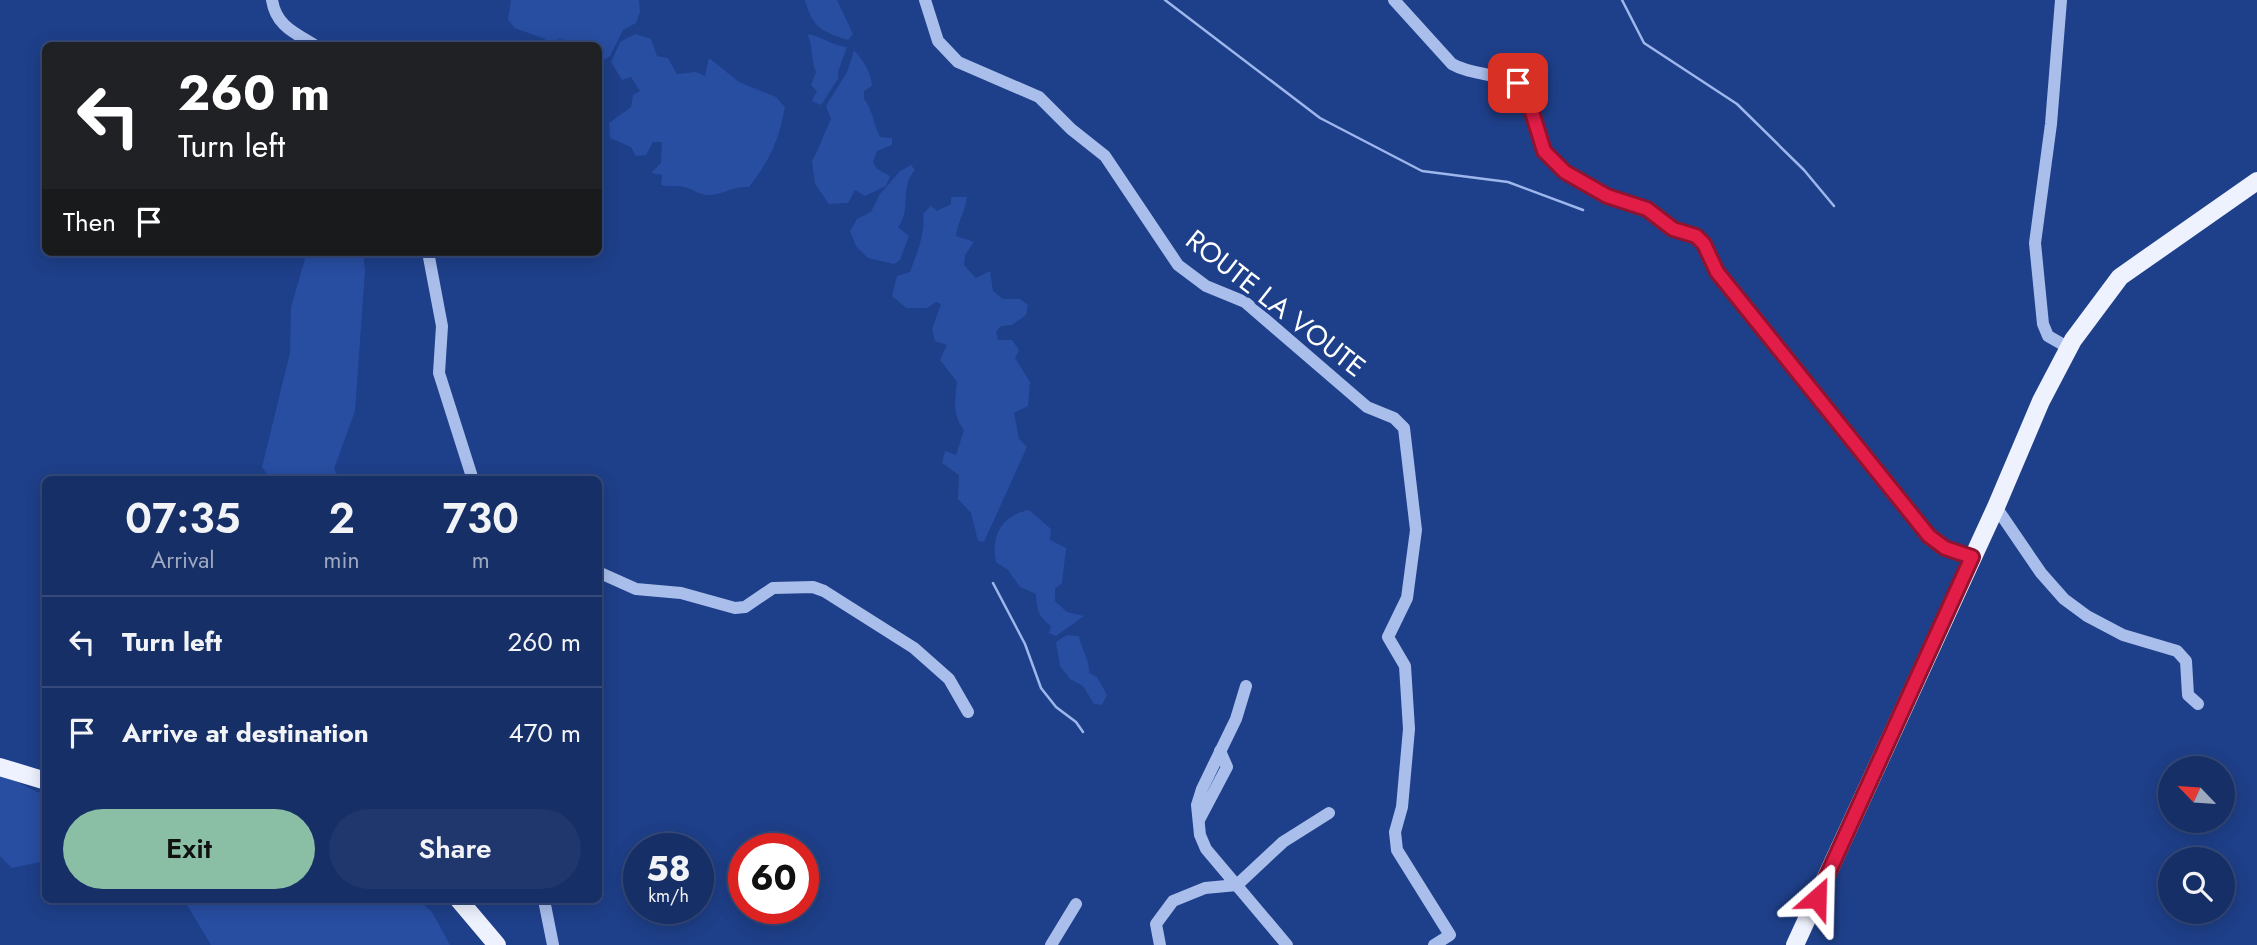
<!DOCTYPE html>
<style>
:root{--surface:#162f67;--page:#1f376d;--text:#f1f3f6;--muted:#9ea9c0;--line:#354a7b;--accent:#8abfa5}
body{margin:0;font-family:Jost,sans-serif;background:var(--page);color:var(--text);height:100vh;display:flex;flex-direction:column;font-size:26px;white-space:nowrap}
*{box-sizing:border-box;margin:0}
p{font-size:23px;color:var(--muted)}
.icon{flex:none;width:38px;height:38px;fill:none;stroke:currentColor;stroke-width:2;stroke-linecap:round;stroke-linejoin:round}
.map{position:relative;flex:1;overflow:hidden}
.side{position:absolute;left:42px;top:476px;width:560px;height:427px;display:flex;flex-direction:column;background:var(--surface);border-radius:10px;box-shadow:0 4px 18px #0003,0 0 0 2px var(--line)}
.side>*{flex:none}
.top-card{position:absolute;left:42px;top:42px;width:560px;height:214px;border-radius:10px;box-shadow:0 4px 18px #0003,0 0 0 2px var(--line);background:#202124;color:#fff;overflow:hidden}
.needle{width:46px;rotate:295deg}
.buttons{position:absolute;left:2158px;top:756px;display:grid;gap:14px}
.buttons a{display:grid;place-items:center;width:77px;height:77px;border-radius:50%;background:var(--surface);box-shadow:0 4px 18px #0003,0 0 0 2px var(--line);font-size:35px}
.speed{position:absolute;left:623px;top:833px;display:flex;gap:14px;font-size:35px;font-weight:700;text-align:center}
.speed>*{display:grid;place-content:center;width:91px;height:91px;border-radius:50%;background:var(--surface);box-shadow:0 4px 18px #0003,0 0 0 2px var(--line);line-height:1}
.speed small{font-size:18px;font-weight:400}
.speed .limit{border:10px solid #d22;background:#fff;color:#111}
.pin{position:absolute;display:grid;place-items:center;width:60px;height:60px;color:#fff;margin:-30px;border-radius:14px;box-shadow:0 4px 10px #0006}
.me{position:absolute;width:77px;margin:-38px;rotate:25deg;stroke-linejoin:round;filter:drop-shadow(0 0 5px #0008)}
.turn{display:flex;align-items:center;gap:24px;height:147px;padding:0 21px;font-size:32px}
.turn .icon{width:91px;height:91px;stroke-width:2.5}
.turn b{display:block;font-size:49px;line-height:60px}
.then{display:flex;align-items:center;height:66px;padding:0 21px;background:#0003;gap:14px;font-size:26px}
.eta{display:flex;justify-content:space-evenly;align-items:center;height:119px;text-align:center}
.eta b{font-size:42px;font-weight:600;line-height:49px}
.cta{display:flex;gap:14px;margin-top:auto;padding:14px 21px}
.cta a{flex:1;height:80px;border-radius:42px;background:var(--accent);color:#111;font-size:28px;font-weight:600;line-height:80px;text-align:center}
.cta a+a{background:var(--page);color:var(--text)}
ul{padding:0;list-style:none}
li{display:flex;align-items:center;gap:21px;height:91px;padding:0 21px;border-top:2px solid var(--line)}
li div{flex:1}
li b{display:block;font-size:26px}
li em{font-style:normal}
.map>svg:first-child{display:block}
.green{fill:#284ea2}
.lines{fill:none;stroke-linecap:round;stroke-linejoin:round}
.stream{stroke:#9db7ed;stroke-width:2.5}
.minor{stroke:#a9beeb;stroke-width:12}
.major{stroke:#eef2fe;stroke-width:18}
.route-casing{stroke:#92132f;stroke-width:18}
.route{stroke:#e11d48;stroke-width:12}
.labels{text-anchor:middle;stroke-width:7;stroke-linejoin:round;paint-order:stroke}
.street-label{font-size:28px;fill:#fff;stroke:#1e3f89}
</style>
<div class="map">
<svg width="2257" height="945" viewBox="0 0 2257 945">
<rect width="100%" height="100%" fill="#1e3f89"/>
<!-- green -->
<g class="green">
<path d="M511 0H639L640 12 636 23 623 30 610 56 602 61 599 58 598 46 558 39 562 45H546L545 39 515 28 508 20Z"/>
<path d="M805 0H837L853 34 848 40C822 32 812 27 805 0Z"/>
<path d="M635 34 651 39 657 56 668 58 677 74 696 72 705 76 709 58 739 82 776 97 785 107C779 140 770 160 749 187 735 186 725 193 711 195 699 196 694 189 684 187 677 185 669 187 661 185L662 175 651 173 661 163 662 142H653L646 155 636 156 631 147 610 138 609 123 631 107 633 95 640 91 631 77 622 80 611 62 620 42Z"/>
<path d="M807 34C822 36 832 46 847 47L838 72V79L821 105 812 101 817 91 811 85 816 72C810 59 814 46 807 34Z"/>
<path d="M854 51C864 60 871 73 872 86L864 91V99C873 110 873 124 880 137L892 138V145L877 151 873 162 877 169 890 176 886 186 865 196 855 190 848 203 829 204 815 184 812 161C820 147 824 133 831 119L826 106 847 72Z"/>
<path d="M911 165 915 170C899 187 912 210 898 227L909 236 900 260 894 264 868 258 856 246 850 231 857 219 871 212 880 194 900 171Z"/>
<path d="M951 197H967C965 212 958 221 956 236L974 242 965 255 964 265 976 278 990 271 993 291 1003 299H1020L1028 305 1026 315 1012 325 1001 326 996 332 998 340H1012L1019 350 1015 358 1030 382 1028 406 1014 413 1019 439 1027 447 984 542 978 541 971 513 958 499 959 475 942 463 945 451 956 455 964 430C952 415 955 401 957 382L940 360 947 345 935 341 932 329 941 304 936 302 927 308H906L892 296 897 276 910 272C916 255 926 233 923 214L931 206 937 211 951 204Z"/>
<path d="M307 252H363L365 271 355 411 334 469 340 479H270L262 467 290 353 291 307Z"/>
<path d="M1029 510 1051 529 1050 540 1066 548 1062 583 1055 589V601L1067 612 1084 616 1056 636 1049 633 1051 626C1038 616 1037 610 1036 594L1020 587 1008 570 996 562C990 536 1002 515 1029 510Z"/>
<path d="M1067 635 1079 636C1081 650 1090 659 1089 673L1097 677 1107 695 1102 705 1094 704 1083 686 1070 679 1060 666 1056 642Z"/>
<path d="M0 773 37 792 45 793V861L12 868 0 856Z"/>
<path d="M184 900H418L432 912 450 945H211Z"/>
</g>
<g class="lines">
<!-- stream -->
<g class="stream">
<path d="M1165 0 1320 118 1422 171 1508 182 1583 210"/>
<path d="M1622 0 1644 43 1737 104 1804 170 1834 206"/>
<path d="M993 583 1025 644 1041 688 1056 707 1076 722 1083 732"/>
</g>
<!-- minor -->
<g class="minor">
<path d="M272 0C276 26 295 33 316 46"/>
<path d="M925 0 938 41 958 62 1039 97 1071 129 1105 156 1178 265 1206 286 1245 302 1367 407 1394 418 1404 428 1416 530 1407 598 1388 637 1405 666 1409 729 1402 807 1395 832 1397 850 1450 935 1434 945"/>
<path d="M1394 0 1452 64C1474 77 1505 72 1525 89L1544 151 1565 172 1607 196 1647 209 1673 229 1696 236 1704 244 1717 272 1929 536 1945 548 1972 557"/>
<path d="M2061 0 2051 124 2035 243 2043 324 2048 336 2069 348"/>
<path d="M428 252 442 326 439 373 473 480"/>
<path d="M1996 507 2041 573 2064 599 2087 616 2123 635 2177 651 2186 661 2188 695 2198 704"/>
<path d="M598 572 636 589 681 593 735 608 745 607 773 588 813 587 824 591 914 648 949 679 968 712"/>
<path d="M1246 686 1236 719 1202 789 1197 805 1200 835 1206 849 1287 945"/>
<path d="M1199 820 1227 767 1220 751"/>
<path d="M544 900 553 945"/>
<path d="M1051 945 1076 904"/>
<path d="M1160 945 1156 924 1173 901 1205 888 1237 885 1283 842 1329 813"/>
</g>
<!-- major -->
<g class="major">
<path d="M0 767 46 781"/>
<path d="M459 900 497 945"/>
<path d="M1795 945 1996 507 2041 401 2073 340 2120 277 2257 181"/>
</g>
</g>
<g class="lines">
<defs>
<path id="route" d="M1518 83 1525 89 1544 151 1565 172 1607 196 1647 209 1673 229 1696 236 1704 244 1717 272 1929 536 1945 548 1972 557 1817 898"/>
</defs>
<!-- route casing -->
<use href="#route" class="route-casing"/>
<!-- route -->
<use href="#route" class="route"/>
</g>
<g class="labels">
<!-- street labels -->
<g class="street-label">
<text transform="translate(1276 303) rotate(38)" y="10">ROUTE LA VOUTE</text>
</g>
</g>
</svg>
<div class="buttons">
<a><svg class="needle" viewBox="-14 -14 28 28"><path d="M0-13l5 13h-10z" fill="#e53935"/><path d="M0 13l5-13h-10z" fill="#9ea9c0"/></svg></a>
<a><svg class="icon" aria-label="search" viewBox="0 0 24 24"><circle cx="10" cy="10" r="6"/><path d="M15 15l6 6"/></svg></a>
</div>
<div class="speed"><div>58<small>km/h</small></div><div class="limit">60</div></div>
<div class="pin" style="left:1518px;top:83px;background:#d93025"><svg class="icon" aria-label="arrive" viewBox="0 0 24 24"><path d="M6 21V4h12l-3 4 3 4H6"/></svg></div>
<svg class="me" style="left:1817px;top:898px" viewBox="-20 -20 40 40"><path d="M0-17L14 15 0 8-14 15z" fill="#e11d48" stroke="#fff" stroke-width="4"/></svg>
<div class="top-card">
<div class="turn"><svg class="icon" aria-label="left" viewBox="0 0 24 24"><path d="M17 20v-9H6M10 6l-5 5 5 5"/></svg><div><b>260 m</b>Turn left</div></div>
<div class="then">Then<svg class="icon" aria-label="arrive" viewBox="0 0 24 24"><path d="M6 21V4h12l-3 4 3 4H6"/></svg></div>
</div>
<section class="side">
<div class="eta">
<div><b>07:35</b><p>Arrival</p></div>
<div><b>2</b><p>min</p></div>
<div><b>730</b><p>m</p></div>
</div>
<ul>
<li><svg class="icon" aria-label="left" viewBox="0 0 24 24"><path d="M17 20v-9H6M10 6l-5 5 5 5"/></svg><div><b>Turn left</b></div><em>260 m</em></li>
<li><svg class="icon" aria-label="arrive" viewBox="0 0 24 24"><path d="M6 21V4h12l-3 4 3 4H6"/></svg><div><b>Arrive at destination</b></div><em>470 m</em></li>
</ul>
<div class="cta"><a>Exit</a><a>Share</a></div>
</section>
</div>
